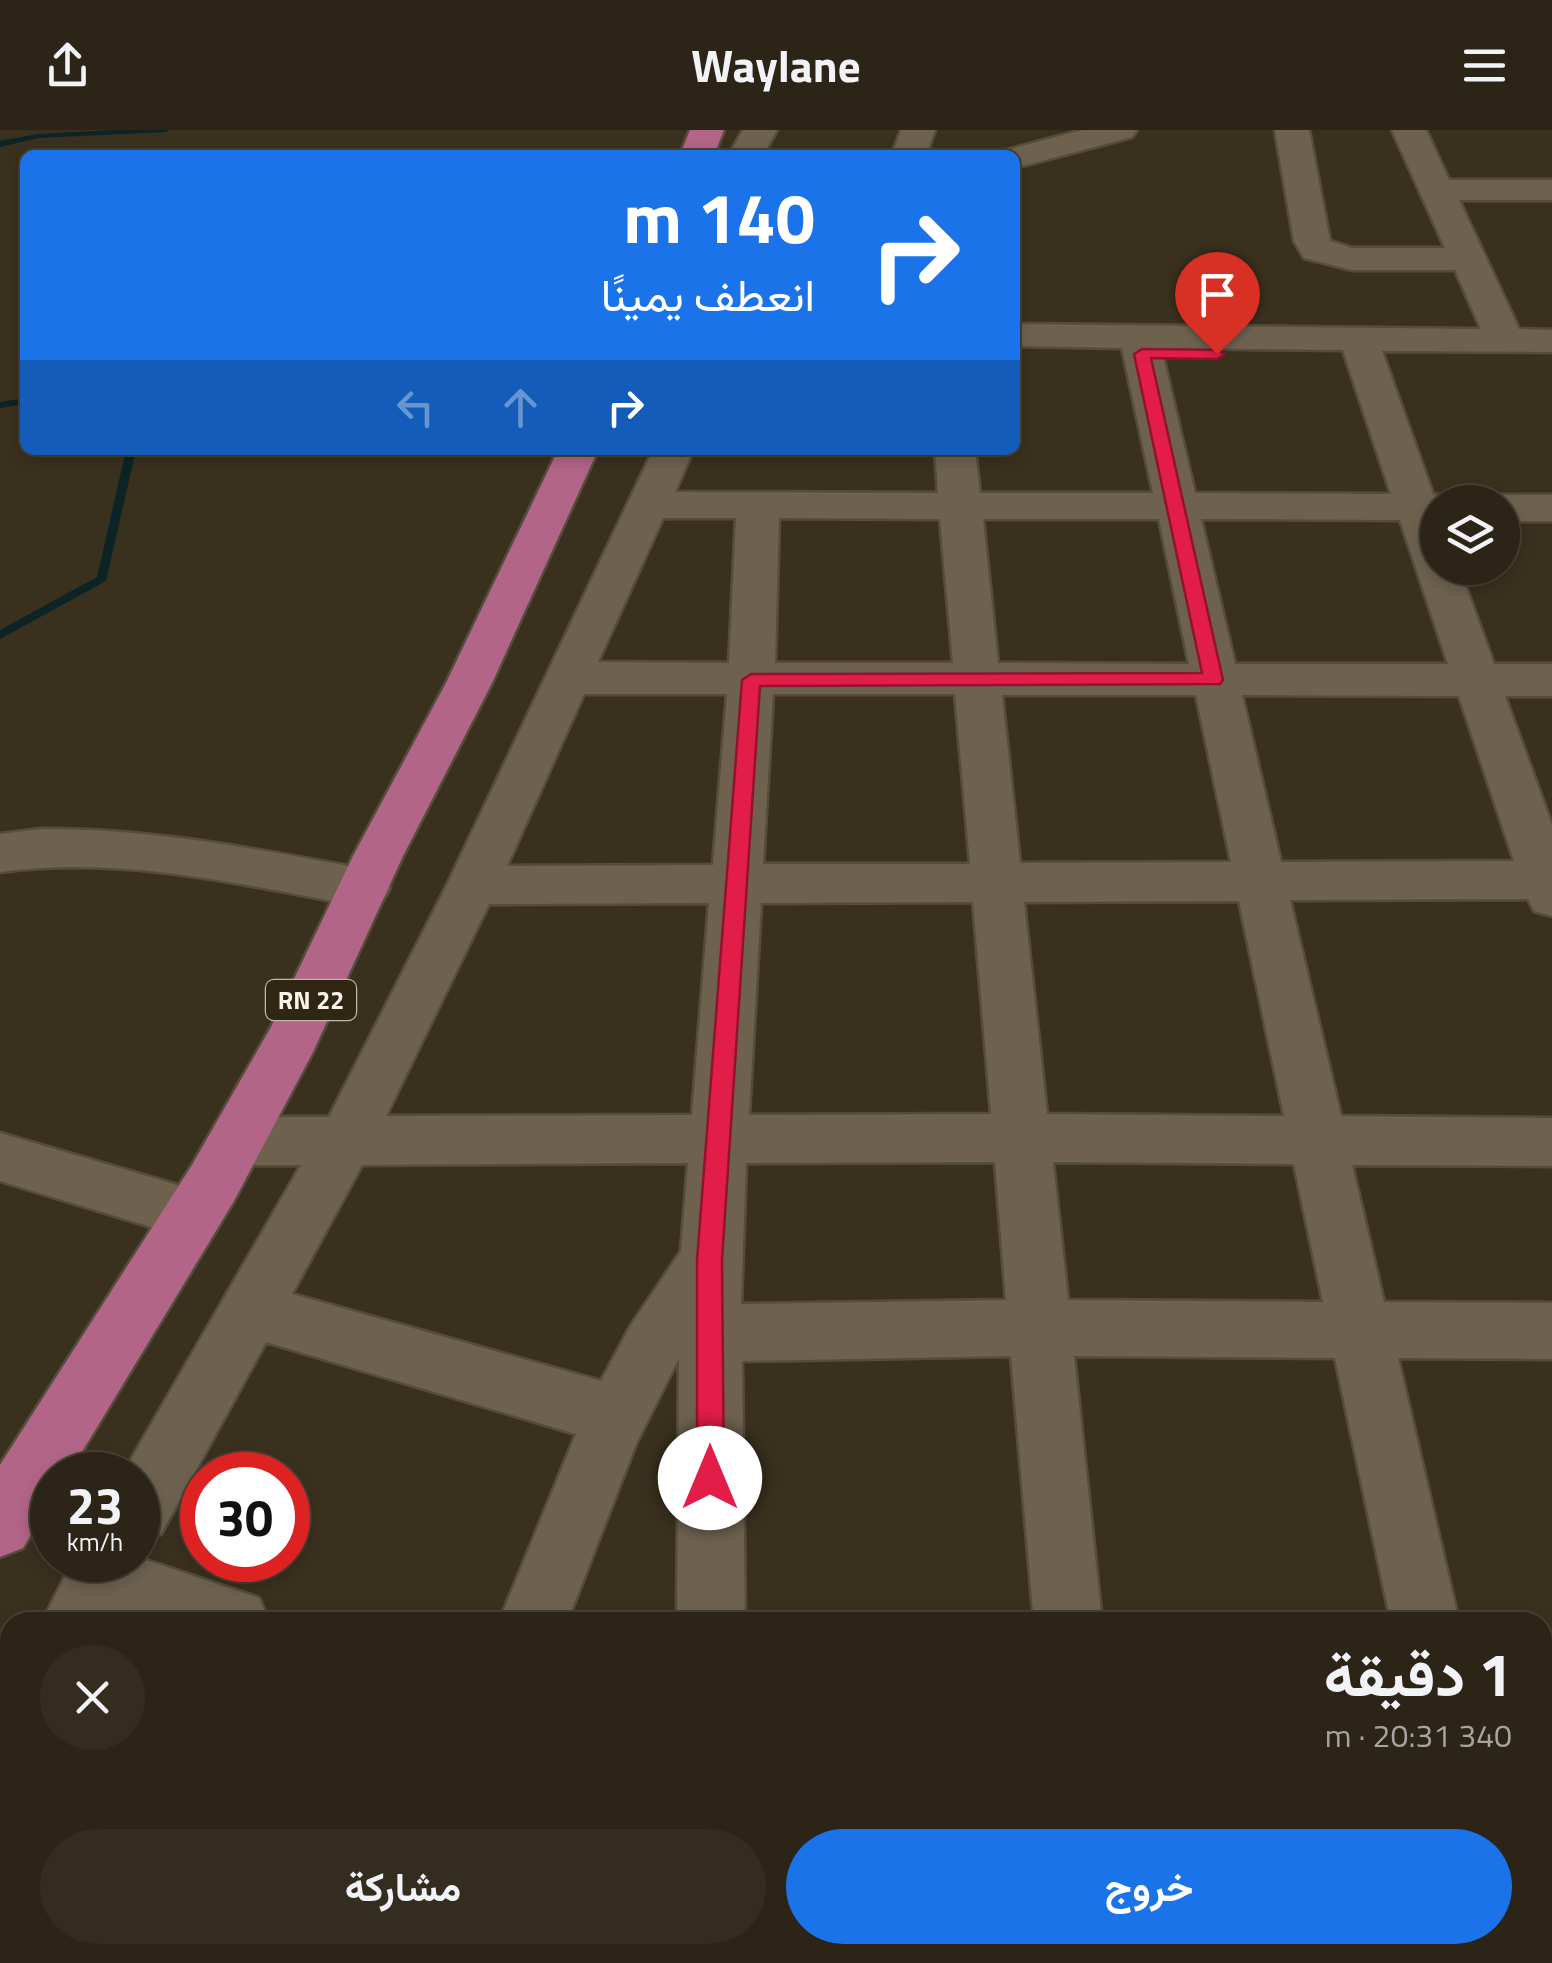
<!DOCTYPE html>
<html lang="ar">
<meta charset="utf-8">
<style>
:root{--surface:#2c2416;--page:#342c1f;--text:#f1f3f6;--muted:#a6a4a1;--line:#484135;--accent:#1a73e8}
body{margin:0;font-family:"Titillium Web",Vazirmatn,sans-serif;background:var(--page);color:var(--text);direction:rtl;height:100vh;display:flex;flex-direction:column;font-size:38px;white-space:nowrap}
*{box-sizing:border-box;margin:0}
p{font-size:32px;color:var(--muted)}
.icon{flex:none;width:55px;height:55px;fill:none;stroke:currentColor;stroke-width:2;stroke-linecap:round;stroke-linejoin:round}
.map{position:relative;flex:1;overflow:hidden;direction:ltr}
.drawer{position:absolute;left:0px;top:1482px;width:1552px;height:352px;display:flex;flex-direction:column;background:var(--surface);border-radius:30px 30px 0 0;box-shadow:0 5px 15px #0003,0 0 0 2px var(--line);direction:rtl}
.drawer>*{flex:none}
.hud{position:absolute;left:20px;top:20px;width:1000px;height:305px;border-radius:15px;box-shadow:0 5px 15px #0003,0 0 0 2px var(--line);direction:rtl;background:#1a73e8;color:#fff;overflow:hidden}
.buttons{position:absolute;left:1420px;top:355px;display:grid;gap:20px}
.buttons a{display:grid;place-items:center;width:100px;height:100px;border-radius:50%;background:var(--surface);box-shadow:0 5px 15px #0003,0 0 0 2px var(--line);font-size:50px}
.speed{position:absolute;left:30px;top:1322px;display:flex;gap:20px;font-size:50px;font-weight:700;text-align:center}
.speed>*{display:grid;place-content:center;width:130px;height:130px;border-radius:50%;background:var(--surface);box-shadow:0 5px 15px #0003,0 0 0 2px var(--line);line-height:1}
.speed small{font-size:25px;font-weight:400}
.speed .limit{border:15px solid #d22;background:#fff;color:#111}
.pin{position:absolute;display:grid;place-items:center;width:85px;height:85px;color:#fff;margin:-102px -42px;border-radius:50% 50% 50% 0;rotate:-45deg;box-shadow:0 0 10px #0007}
.pin .icon{rotate:45deg}
.me{position:absolute;width:110px;margin:-55px;rotate:0deg;stroke-linejoin:round;filter:drop-shadow(0 0 8px #0008)}
.turn{display:flex;align-items:center;gap:35px;height:210px;padding:0 40px;font-size:45px}
.turn .icon{width:130px;height:130px;stroke-width:2.5}
.turn b{display:block;font-size:70px;line-height:85px}
.lanes{display:flex;align-items:center;height:95px;padding:0 40px;background:#0003;justify-content:center;gap:50px;direction:ltr}
.lanes .off{opacity:.35}
.round{display:grid;place-items:center;flex:none;width:105px;height:105px;border-radius:52px;background:var(--page)}
.headline{display:flex;align-items:center;justify-content:space-between;height:170px;padding:0 40px}
h1{font-size:60px;font-weight:700;line-height:75px}
.cta{display:flex;gap:20px;margin-top:auto;padding:20px 40px}
.cta a{flex:1;height:115px;border-radius:60px;background:var(--accent);color:#fff;font-size:40px;font-weight:700;line-height:115px;text-align:center}
.cta a+a{background:var(--page);color:var(--text)}
header{display:flex;justify-content:space-between;align-items:center;height:130px;padding:0 40px;background:var(--surface);font-size:45px;font-weight:700}
.map>svg:first-child{display:block}
.lines{fill:none;stroke-linecap:round;stroke-linejoin:round}
.stream{fill:#0c2426;fill-rule:evenodd}
.minor-casing{stroke:#554d3c;stroke-width:5}
.major-casing{stroke:#554d3c;stroke-width:5}
.minor{fill:#6e624f;fill-rule:evenodd}
.major{fill:#b26587;fill-rule:evenodd}
.route{fill:#e11d48;stroke:#92132f;stroke-width:2.5}
.labels{text-anchor:middle;stroke-width:10;stroke-linejoin:round;paint-order:stroke}
.shield{fill:#302614;stroke:#beb6a9;stroke-width:2.5}
.shield-label{font-size:25px;font-weight:bold;fill:#fbf4e9}
</style>
<header><svg class="icon" aria-label="menu" viewBox="0 0 24 24"><path d="M4 6h16M4 12h16M4 18h16"/></svg>Waylane<svg class="icon" aria-label="share" viewBox="0 0 24 24"><path d="M12 15V3M7 8l5-5 5 5M5 13v7h14v-7"/></svg></header>
<div class="map">
<svg width="1552" height="1833" viewBox="0 0 1552 1833">
<rect width="100%" height="100%" fill="#3a301e"/>
<g class="lines">
<!-- stream -->
<g class="stream">
<path d="M113 0H170L166 2 38 8 0 17V11L38 4Z"/>
<path d="M25 268V274L0 278V272Z"/>
<path d="M126 320H136L106 451 0 509V500L97 447Z"/>
</g>
<defs>
<g id="minor">
<path d="M743 0H777L763 25H729Z"/>
<path d="M901 0H935L926 25H892Z"/>
<path d="M1082 0H1137L1132 7 1015 38V25H1000L1003 21Z"/>
<path d="M1275 0H1309L1330 111 1352 118H1445L1392 0H1426L1449 50H1552V70H1459L1519 199 1552 200V222L1382 221 1433 364 1453 368 1456 372H1438V438H1459L1494 534H1552V566H1505L1552 695V786L1534 781 1528 769 1290 770 1341 986 1552 988V1036L1352 1035 1384 1172 1552 1173V1229L1398 1228 1459 1492H1391L1335 1228 1074 1226 1102 1492H1034L1011 1226 742 1231 745 1492H677L679 1228 636 1314 567 1492H499L576 1304 266 1212 161 1404 138 1413V1345H122L301 1035H237L217 1028 208 1011 217 994 237 987H329L447 755 653 320H693L675 362 938 363 935 320H975L980 363H1153L1122 218 1015 216V194L1481 199 1455 140H1352L1304 128 1294 111ZM1161 218 1343 220 1391 364 1195 363ZM663 388H736L729 533 598 532ZM779 388 940 389 953 533H775ZM983 389H1159L1189 534 998 533ZM1201 389 1400 390 1448 534H1235ZM584 564H727L713 735 507 736ZM773 564H955L970 734H763ZM1002 565H1196L1231 732 1020 733ZM1242 565 1459 566 1514 731 1281 732ZM1239 771 1284 986 1047 984 1024 772ZM973 772 991 984 749 985 761 773ZM709 773 692 985 386 986 489 774ZM995 1032 1006 1170 741 1174 746 1033ZM1053 1032 1294 1034 1323 1172 1068 1170ZM688 1033 681 1121 631 1195 601 1251 292 1164 362 1035Z"/>
<path d="M1502 365H1552V391H1502V372H1485Z"/>
<path d="M41 699C150 698 256 719 364 739L382 744 390 758 382 772 364 777C244 755 123 725 0 742V704Z"/>
<path d="M0 1003 215 1066 224 1084 215 1102 194 1110 0 1051Z"/>
<path d="M138 1415 143 1429 259 1468 269 1492H130L116 1488 113 1492H42L73 1430H138Z"/>
<rect x="1542" y="1551" width="10" height="72"/>
<path d="M10 1576V1662L0 1666V1580Z"/>
<path d="M10 1797V1825H92L95 1833H0V1817Z"/>
<path d="M367 1825H443L440 1833H364Z"/>
<rect x="669" y="1825" width="76" height="8"/>
<path d="M1059 1825H1135L1136 1833H1060Z"/>
<path d="M1463 1825H1539L1541 1833H1465Z"/>
</g>
<g id="major">
<path d="M690 0H724L714 25H680Z"/>
<path d="M558 320H598L492 553 403 726 313 922 234 1071 68 1345H52V1370L23 1418 0 1427V1335L192 1035 271 897 353 726 446 553Z"/>
</g>
</defs>
<!-- minor casing -->
<use href="#minor" class="minor-casing"/>
<!-- major casing -->
<use href="#major" class="major-casing"/>
<!-- minor -->
<use href="#minor" class="minor"/>
<!-- major -->
<use href="#major" class="major"/>
</g>
<!-- route -->
<path class="route" d="M1142 219 1217 220 1225 224 1217 229 1151 228 1223 550 1220 554 760 556 722 1130 724 1348 720 1357 710 1360 701 1357 697 1348V1130L742 550 751 544 1202 543 1134 224Z"/>
<g class="labels">
<!-- shield labels -->
<rect class="shield" x="266" y="850" width="90" height="40" rx="8"/>
<g class="shield-label">
<text x="311" y="879">RN 22</text>
</g>
</g>
</svg>
<div class="buttons">
<a><svg class="icon" aria-label="layers" viewBox="0 0 24 24"><path d="M12 4l9 5-9 5-9-5zM3 14l9 5 9-5"/></svg></a>
</div>
<div class="speed"><div>23<small>km/h</small></div><div class="limit">30</div></div>
<div class="pin" style="left:1217px;top:224px;background:#d93025"><svg class="icon" aria-label="arrive" viewBox="0 0 24 24"><path d="M6 21V4h12l-3 4 3 4H6"/></svg></div>
<svg class="me" style="left:710px;top:1348px" viewBox="-20 -20 40 40"><circle r="19" fill="#fff"/><path d="M0-13L10 11 0 6-10 11z" fill="#e11d48"/></svg>
<div class="hud">
<div class="turn"><svg class="icon" aria-label="right" viewBox="0 0 24 24"><path d="M7 20v-9h11M14 6l5 5-5 5"/></svg><div><b>140 m</b>انعطف يمينًا</div></div>
<div class="lanes"><svg class="icon off" aria-label="left" viewBox="0 0 24 24"><path d="M17 20v-9H6M10 6l-5 5 5 5"/></svg><svg class="icon off" aria-label="ahead" viewBox="0 0 24 24"><path d="M12 20V5M6 11l6-6 6 6"/></svg><svg class="icon" aria-label="right" viewBox="0 0 24 24"><path d="M7 20v-9h11M14 6l5 5-5 5"/></svg></div>
</div>
<section class="drawer">
<div class="headline"><div><h1>1 دقيقة</h1><p>340 m · 20:31</p></div><a class="round"><svg class="icon" aria-label="close" viewBox="0 0 24 24"><path d="M6 6l12 12M18 6L6 18"/></svg></a></div>
<div class="cta"><a>خروج</a><a>مشاركة</a></div>
</section>
</div>
